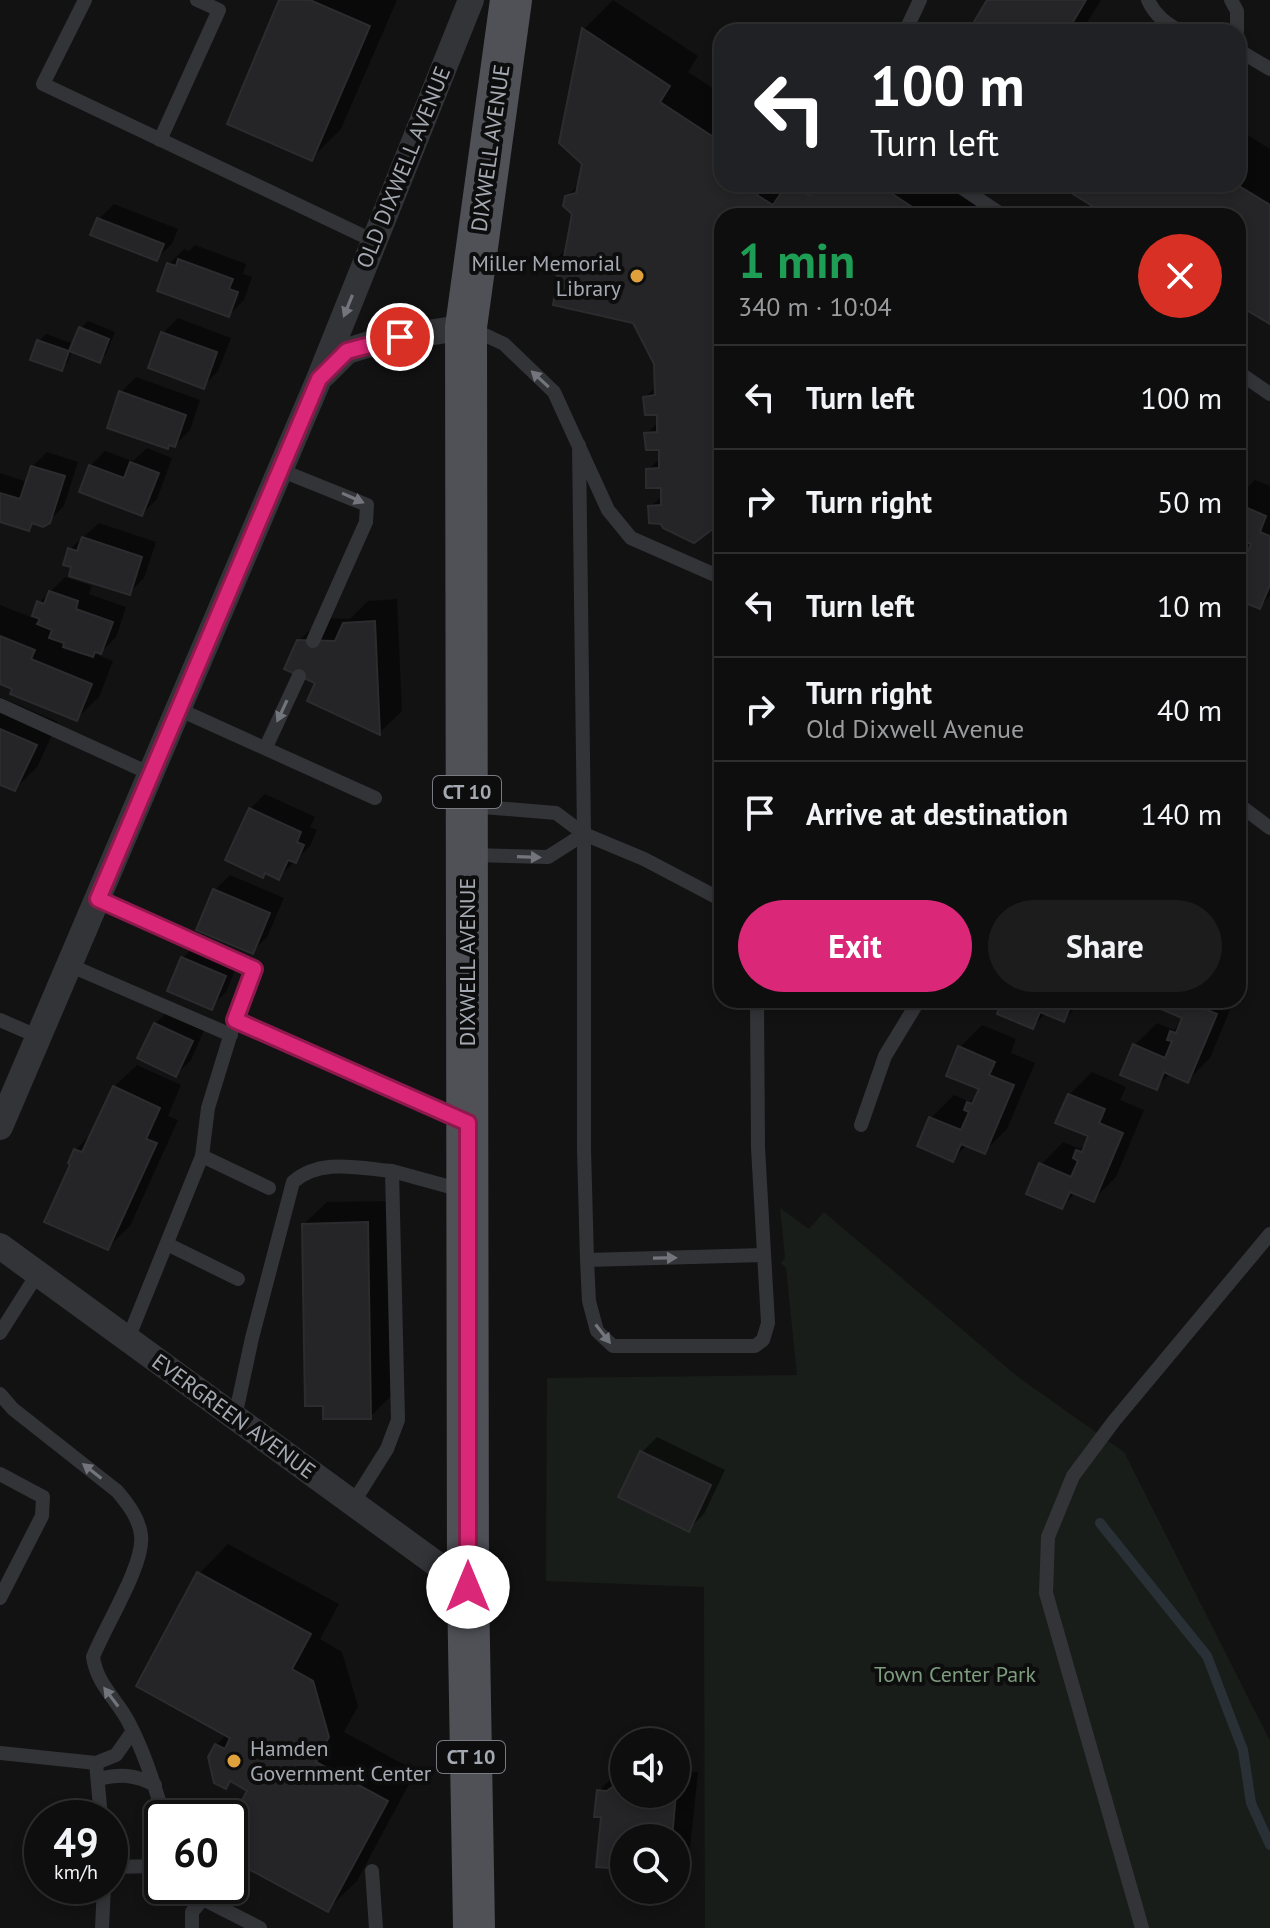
<!DOCTYPE html>
<meta charset="utf-8">
<style>
:root{--surface:#0e0e0e;--page:#1c1c1c;--text:#f1f3f6;--muted:#9b9c9e;--line:#2e2e2e;--accent:#db2777}
body{margin:0;font-family:"PT Sans",sans-serif;background:var(--page);color:var(--text);height:100vh;display:flex;flex-direction:column;font-size:30px;white-space:nowrap}
*{box-sizing:border-box;margin:0}
p{font-size:26px;color:var(--muted)}
.icon{flex:none;width:44px;height:44px;fill:none;stroke:currentColor;stroke-width:2;stroke-linecap:round;stroke-linejoin:round}
.map{position:relative;flex:1;overflow:hidden}
.panel{position:absolute;left:714px;top:208px;width:532px;height:800px;display:flex;flex-direction:column;background:var(--surface);border-radius:24px;box-shadow:0 4px 12px #0003,0 0 0 2px var(--line)}
.panel>*{flex:none}
.guide{position:absolute;left:714px;top:24px;width:532px;height:168px;border-radius:24px;box-shadow:0 4px 12px #0003,0 0 0 2px var(--line);background:#202124;color:#fff;overflow:hidden}
.controls{position:absolute;left:610px;top:1728px;display:grid;gap:16px}
.controls a{display:grid;place-items:center;width:80px;height:80px;border-radius:50%;background:var(--surface);box-shadow:0 4px 12px #0003,0 0 0 2px var(--line);font-size:40px}
.speed{position:absolute;left:24px;top:1800px;display:flex;gap:16px;font-size:40px;font-weight:700;text-align:center}
.speed>*{display:grid;place-content:center;width:104px;height:104px;border-radius:50%;background:var(--surface);box-shadow:0 4px 12px #0003,0 0 0 2px var(--line);line-height:1}
.speed small{font-size:20px;font-weight:400}
.speed .limit{border:4px solid #111;border-radius:12px;background:#fff;color:#111}
.pin{position:absolute;display:grid;place-items:center;width:68px;height:68px;color:#fff;margin:-34px;border:4px solid #fff;border-radius:50%;box-shadow:0 2px 8px #0007}
.me{position:absolute;width:88px;margin:-44px;rotate:0deg;stroke-linejoin:round;filter:drop-shadow(0 0 6px #0008)}
.turn{display:flex;align-items:center;gap:28px;height:168px;padding:0 24px;font-size:36px}
.turn .icon{width:104px;height:104px;stroke-width:2.5}
.turn b{display:block;font-size:56px;line-height:68px}
.round{display:grid;place-items:center;flex:none;width:84px;height:84px;border-radius:42px;background:var(--page)}
.summary{display:flex;align-items:center;justify-content:space-between;height:136px;padding:0 24px}
h1{font-size:48px;font-weight:800;line-height:60px;color:#1e9e55}
.primary-button{display:flex;gap:16px;margin-top:auto;padding:16px 24px}
.primary-button a{flex:1;height:92px;border-radius:48px;background:var(--accent);color:#fff;font-size:32px;font-weight:800;line-height:92px;text-align:center}
.primary-button a+a{background:var(--page);color:var(--text)}
ul{padding:0;list-style:none}
li{display:flex;align-items:center;gap:24px;height:104px;padding:0 24px;border-top:2px solid var(--line)}
li div{flex:1}
li b{display:block;font-size:30px}
li em{font-style:normal}
.map>svg:first-child{display:block}
.green{fill:#191d19}
.shadow{fill:#0007}
.lines{fill:none;stroke-linecap:round;stroke-linejoin:round}
.stream{stroke:#293136;stroke-width:10}
.building{fill:#252527;stroke:#2c2c2f;stroke-width:2}
.lane{stroke:#333438;stroke-width:14}
.street{stroke:#333438;stroke-width:26}
.primary{stroke:#4f5157;stroke-width:42}
.oneway{fill:#72757b}
.route-casing{stroke:#8e194d;stroke-width:20}
.route{stroke:#db2777;stroke-width:14}
.poi-dot{fill:#e0a13d;stroke:#0d0d0e;stroke-width:3}
.labels{text-anchor:middle;stroke-width:8;stroke-linejoin:round;paint-order:stroke}
.shield{fill:#0d0d0e;stroke:#777b81;stroke-width:2}
.shield-label{font-size:20px;font-weight:bold;fill:#a5aab2}
.street-label{font-size:22px;fill:#a5aab2;stroke:#0d0d0e}
.poi-label{font-size:22px;fill:#a5aab2;stroke:#0d0d0e;text-anchor:end}
.park-label{font-size:22px;fill:#7d9c7d;stroke:#0d0d0e}
</style>
<div class="map">
<svg width="1270" height="1928" viewBox="0 0 1270 1928">
<rect width="100%" height="100%" fill="#121213"/>
<!-- green -->
<path class="green" d="M780 1208 809 1229 824 1212 1018 1377 1124 1452 1270 1741V1928H705L704 1587 546 1581 547 1378 797 1375 786 1268 781 1263 785 1258Z"/>
<!-- shadow -->
<g class="shadow">
<path d="M282 0H397L341 129 312 158Z"/>
<path d="M613 0 698 56 688 72 722 94V184H951L999 216H722V520L650 507 663 495V485L648 470 661 457 660 448 646 434 659 422V413L645 397 657 386 656 364 634 321 561 275 553 262 567 248 574 213 567 197 580 183 584 164 561 142 584 29Z"/>
<path d="M990 0H1101L1085 26 1094 32H970Z"/>
<path d="M1238 129 1270 149V321L1238 302V216H1113L1060 184H1238Z"/>
<path d="M114 204 178 229 172 244 157 258 99 219Z"/>
<path d="M195 245 246 264 243 274 252 277 244 300 229 315 169 264 184 249 189 251Z"/>
<path d="M178 318 231 338 218 371 203 386 163 333Z"/>
<path d="M88 321 115 332 106 354 99 361 72 350 68 362 61 369 39 341 46 334 74 344 81 328Z"/>
<path d="M136 377 200 400 190 430 175 445 171 443 167 447 121 392Z"/>
<path d="M147 448 172 458 157 499 142 514 90 466 105 451 133 461Z"/>
<path d="M47 452 78 462 64 506 49 521 35 522 28 529 0 520V473L27 482 32 467Z"/>
<path d="M1255 480 1270 486V596L1260 606 1240 598 1238 600V552L1248 556 1254 542 1238 536V497Z"/>
<path d="M99 523 156 542 144 578 129 593 70 549Z"/>
<path d="M65 577 92 586 89 594 126 607 116 637 98 655 113 661 99 697 76 719 0 682V605L33 618 39 603Z"/>
<path d="M397 599 402 711 379 733 317 682 299 641 322 618 350 619 368 601Z"/>
<path d="M0 697 58 722 37 767 15 789 0 783Z"/>
<path d="M265 794 315 817 310 827 317 830 310 846 279 877 267 872 263 876 250 809Z"/>
<path d="M230 875 284 898 267 937 252 952 215 890Z"/>
<path d="M197 943 239 961 226 992 211 1007 183 958Z"/>
<path d="M1004 1000H1083L1064 1020 1047 1012 1032 1027Z"/>
<path d="M1153 1000H1234L1210 1058 1188 1080 1171 1073 1156 1087 1135 1045 1157 1023 1174 1030 1184 1017Z"/>
<path d="M170 1009 206 1026 191 1060 176 1075 155 1024Z"/>
<path d="M982 1025 1016 1039 1011 1053 1035 1063 1007 1129 984 1152 967 1145 953 1159 919 1145 931 1118 954 1095 970 1102 979 1093 981 1088 960 1047Z"/>
<path d="M137 1065 181 1085 168 1116 178 1120 130 1226 107 1248 76 1150 94 1131 114 1087Z"/>
<path d="M1092 1072 1126 1087 1120 1100 1144 1110 1116 1177 1094 1199 1076 1192 1062 1207 1041 1165 1063 1142 1080 1149 1089 1140 1091 1135 1069 1095Z"/>
<path d="M390 1201 393 1394 370 1417 304 1224 327 1202Z"/>
<path d="M657 1437 725 1470 704 1514 689 1529 642 1452Z"/>
<path d="M228 1544 339 1604 320 1639 342 1652 358 1706 344 1732 416 1771 357 1881 327 1910 230 1857V1826L250 1790 232 1780 225 1787 216 1745 227 1734 199 1574Z"/>
<path d="M621 1768 624 1769V1794H676V1770L698 1772 690 1849 676 1863V1838H624V1867L603 1815 599 1791Z"/>
</g>
<g class="lines">
<!-- stream -->
<path class="stream" d="M1100 1523 1207 1656 1243 1750 1251 1803 1270 1845"/>
</g>
<!-- building -->
<g class="building">
<path d="M279 0H310L370 26 312 161 227 124Z"/>
<path d="M987 0H1086L1067 32H968Z"/>
<path d="M582 28 670 86 660 102 715 138 722 133V184H764L757 195 773 205 787 184H791L810 196 812 190 803 184H877L926 216H722V522L694 543 663 528 661 524 649 523 648 506 661 505V488H646V469L659 468V450H646L644 433 657 432V415H645L643 397 655 395 654 364 633 323 553 305 558 276 549 271 551 261 564 257 572 214 563 206 565 196 576 193 582 164 559 143Z"/>
<path d="M1220 184 1233 192 1237 185 1270 205V324L1238 305V216H1109L1058 185Z"/>
<path d="M97 218 164 244 157 261 90 235Z"/>
<path d="M178 259 233 279 229 289 238 292 229 317 157 291 167 263 176 266Z"/>
<path d="M79 327 109 339 100 363 69 351Z"/>
<path d="M161 332 217 352 204 389 148 368Z"/>
<path d="M37 340 69 351 62 371 30 360Z"/>
<path d="M119 391 186 415 175 447 169 445 168 449 107 428Z"/>
<path d="M130 462 159 473 142 516 79 492 89 465 124 478Z"/>
<path d="M31 466 65 476 50 523 43 527 32 523 29 531 0 522V493L20 499Z"/>
<path d="M1238 504 1266 516 1260 532 1270 536V585L1260 609 1238 600V576L1251 544 1238 538Z"/>
<path d="M82 537 142 557 130 595 69 576 71 567 63 565 68 548 77 551Z"/>
<path d="M49 591 78 601 76 609 113 622 101 654 95 652 93 657 63 647 64 643 49 638 52 630 37 624 40 619 32 616 37 601 44 604Z"/>
<path d="M375 621 380 735 307 701 315 683 284 669 297 640 335 641 343 623Z"/>
<path d="M0 636 35 650 31 659 92 684 77 721 10 694 12 689 0 684Z"/>
<path d="M0 729 37 745 15 791 0 785Z"/>
<path d="M249 808 301 832 297 842 304 845 296 863 288 860 279 880 265 873 263 878 225 860Z"/>
<path d="M213 889 270 913 253 954 196 930Z"/>
<path d="M181 957 226 976 212 1010 167 991Z"/>
<path d="M1002 1000H1073L1064 1022 1040 1012 1033 1029 997 1014Z"/>
<path d="M1151 1000H1195L1193 1004 1217 1014 1188 1083 1164 1072 1157 1090 1120 1075 1133 1044 1165 1058 1172 1041 1167 1040 1170 1031 1176 1033 1182 1018 1149 1004Z"/>
<path d="M154 1023 193 1041 176 1077 137 1058Z"/>
<path d="M958 1046 995 1062 989 1075 1014 1085 985 1154 961 1144 953 1162 917 1146 929 1117 961 1130 969 1112 964 1110 967 1102 972 1104 979 1089 946 1076Z"/>
<path d="M113 1086 160 1108 146 1139 157 1143 108 1250 44 1222 70 1165 68 1163 74 1149 82 1152Z"/>
<path d="M1068 1094 1105 1109 1099 1123 1123 1133 1094 1202 1070 1192 1062 1209 1026 1194 1039 1163 1071 1177 1078 1161 1073 1158 1076 1150 1082 1152 1088 1136 1055 1123Z"/>
<path d="M368 1222 371 1419H323V1406H305L302 1224Z"/>
<path d="M640 1451 711 1485 689 1532 618 1497Z"/>
<path d="M197 1572 311 1634 292 1669 313 1681 329 1737 316 1762 388 1801 328 1912 230 1859V1822L247 1791 230 1781 226 1789 214 1783 208 1757 215 1744 225 1749 230 1738 136 1686Z"/>
<path d="M612 1787 624 1789V1794L676 1793 672 1838H624V1869L596 1867 601 1817H594L597 1790 607 1791Z"/>
</g>
<g class="lines">
<!-- lane -->
<g class="lane">
<path d="M85 0 43 84 374 241"/>
<path d="M1148 0C1155 16 1167 24 1182 32"/>
<path d="M1231 0 1237 11V32"/>
<path d="M905 32 920 0"/>
<path d="M1238 50 1270 69"/>
<path d="M160 140 219 10 197 0"/>
<path d="M956 184 1004 216"/>
<path d="M470 328 504 344 554 392 608 510 631 538 722 578"/>
<path d="M1238 372 1270 394"/>
<path d="M579 445 584 834V1149L587 1260 589 1301 597 1331 613 1346H755L763 1340 768 1323 758 1148 757 1000"/>
<path d="M280 470 367 505 366 522 313 641"/>
<path d="M0 705 151 774"/>
<path d="M178 709 375 798"/>
<path d="M266 747 299 676"/>
<path d="M1238 804 1270 828"/>
<path d="M471 806 556 813 584 834 644 859 722 900"/>
<path d="M471 855 548 857 584 834"/>
<path d="M98 899 254 969 235 1020"/>
<path d="M69 965 231 1035"/>
<path d="M0 1020 39 1037"/>
<path d="M861 1125 885 1056 919 1000"/>
<path d="M202 1156 269 1188"/>
<path d="M392 1171 465 1191"/>
<path d="M167 1244 238 1279"/>
<path d="M587 1260 763 1255"/>
<path d="M0 1333 38 1273"/>
<path d="M128 1339 202 1156 208 1108 235 1020 463 1121"/>
<path d="M0 1394 13 1409 117 1491C128 1504 139 1518 141 1535 145 1564 105 1626 93 1657 97 1685 117 1699 129 1723 145 1754 155 1785 164 1818"/>
<path d="M235 1417 252 1338 293 1182C320 1158 358 1168 392 1171L398 1420 387 1449 353 1503"/>
<path d="M0 1474 43 1497 42 1516 0 1598"/>
<path d="M0 1753 96 1763 101 1818"/>
<path d="M96 1763 116 1755 133 1731"/>
<path d="M98 1779C120 1774 134 1774 155 1785"/>
<path d="M110 1867 162 1866"/>
<path d="M372 1871 376 1928"/>
<path d="M194 1886 203 1899 260 1928"/>
<path d="M102 1928 104 1886"/>
<path d="M192 1928V1912L203 1899"/>
<path d="M1142 1928 1046 1593 1048 1537 1073 1476 1114 1421 1270 1234"/>
</g>
<!-- street -->
<g class="street">
<path d="M324 374 347 351 383 340 466 327"/>
<path d="M0 1127 319 379 471 0"/>
<path d="M0 1246 468 1587"/>
</g>
<!-- primary -->
<path class="primary" d="M474 1928 468 1587 466 327 511 0"/>
</g>
<!-- one-way arrows -->
<defs><path id="oneway-solid" d="M-6-.8H1V-3.2L6.5 0L1 3.2V.8H-6Z" transform="scale(2)"/></defs>
<g class="oneway">
<use href="#oneway-solid" transform="translate(348 306) rotate(112)"/>
<use href="#oneway-solid" transform="translate(540 379) rotate(-137)"/>
<use href="#oneway-solid" transform="translate(353 498) rotate(24)"/>
<use href="#oneway-solid" transform="translate(282 711) rotate(115)"/>
<use href="#oneway-solid" transform="translate(529 857) rotate(2)"/>
<use href="#oneway-solid" transform="translate(665 1258) rotate(-1)"/>
<use href="#oneway-solid" transform="translate(603 1334) rotate(52)"/>
<use href="#oneway-solid" transform="translate(92 1471) rotate(-142)"/>
<use href="#oneway-solid" transform="translate(111 1697) rotate(-127)"/>
</g>
<g class="lines">
<defs>
<path id="route" d="M400 337 347 351 319 379 98 899 254 969 235 1020 468 1123V1587"/>
</defs>
<!-- route casing -->
<use href="#route" class="route-casing"/>
<!-- route -->
<use href="#route" class="route"/>
</g>
<!-- markers -->
<g class="poi-dot">
<circle cx="637" cy="276" r="8"/>
<circle cx="234" cy="1761" r="8"/>
</g>
<g class="labels">
<!-- shield labels -->
<g class="shield">
<rect x="433" y="776" width="68" height="32" rx="6"/>
<rect x="437" y="1741" width="68" height="32" rx="6"/>
</g>
<g class="shield-label">
<text x="467" y="799">CT 10</text>
<text x="471" y="1764">CT 10</text>
</g>
<!-- street labels -->
<g class="street-label">
<text transform="translate(490 148) rotate(-82)" y="8">DIXWELL AVENUE</text>
<text transform="translate(403 167) rotate(-68)" y="8">OLD DIXWELL AVENUE</text>
<text transform="translate(467 962) rotate(-90)" y="8">DIXWELL AVENUE</text>
<text transform="translate(234 1416) rotate(36)" y="8">EVERGREEN AVENUE</text>
</g>
<!-- poi labels -->
<g class="poi-label">
<text x="621" y="271">Miller Memorial<tspan x="621" dy="25">Library</tspan></text>
<text x="250" y="1756" text-anchor="start">Hamden<tspan x="250" dy="25">Government Center</tspan></text>
</g>
<!-- park labels -->
<g class="park-label">
<text x="955" y="1682">Town Center Park</text>
</g>
</g>
</svg>
<div class="controls">
<a><svg class="icon" aria-label="sound" viewBox="0 0 24 24"><path d="M4 9h4l5-4v14l-5-4H4zM17 9q2 3 0 6"/></svg></a>
<a><svg class="icon" aria-label="search" viewBox="0 0 24 24"><circle cx="10" cy="10" r="6"/><path d="M15 15l6 6"/></svg></a>
</div>
<div class="speed"><div>49<small>km/h</small></div><div class="limit">60</div></div>
<div class="pin" style="left:400px;top:337px;background:#d93025"><svg class="icon" aria-label="arrive" viewBox="0 0 24 24"><path d="M6 21V4h12l-3 4 3 4H6"/></svg></div>
<svg class="me" style="left:468px;top:1587px" viewBox="-20 -20 40 40"><circle r="19" fill="#fff"/><path d="M0-13L10 11 0 6-10 11z" fill="#db2777"/></svg>
<div class="guide">
<div class="turn"><svg class="icon" aria-label="left" viewBox="0 0 24 24"><path d="M17 20v-9H6M10 6l-5 5 5 5"/></svg><div><b>100 m</b>Turn left</div></div>
</div>
<section class="panel">
<div class="summary"><div><h1>1 min</h1><p>340 m · 10:04</p></div><a class="round" style="background:#d93025;color:#fff"><svg class="icon" aria-label="close" viewBox="0 0 24 24"><path d="M6 6l12 12M18 6L6 18"/></svg></a></div>
<ul>
<li><svg class="icon" aria-label="left" viewBox="0 0 24 24"><path d="M17 20v-9H6M10 6l-5 5 5 5"/></svg><div><b>Turn left</b></div><em>100 m</em></li>
<li><svg class="icon" aria-label="right" viewBox="0 0 24 24"><path d="M7 20v-9h11M14 6l5 5-5 5"/></svg><div><b>Turn right</b></div><em>50 m</em></li>
<li><svg class="icon" aria-label="left" viewBox="0 0 24 24"><path d="M17 20v-9H6M10 6l-5 5 5 5"/></svg><div><b>Turn left</b></div><em>10 m</em></li>
<li><svg class="icon" aria-label="right" viewBox="0 0 24 24"><path d="M7 20v-9h11M14 6l5 5-5 5"/></svg><div><b>Turn right</b><p>Old Dixwell Avenue</p></div><em>40 m</em></li>
<li><svg class="icon" aria-label="arrive" viewBox="0 0 24 24"><path d="M6 21V4h12l-3 4 3 4H6"/></svg><div><b>Arrive at destination</b></div><em>140 m</em></li>
</ul>
<div class="primary-button"><a>Exit</a><a>Share</a></div>
</section>
</div>
